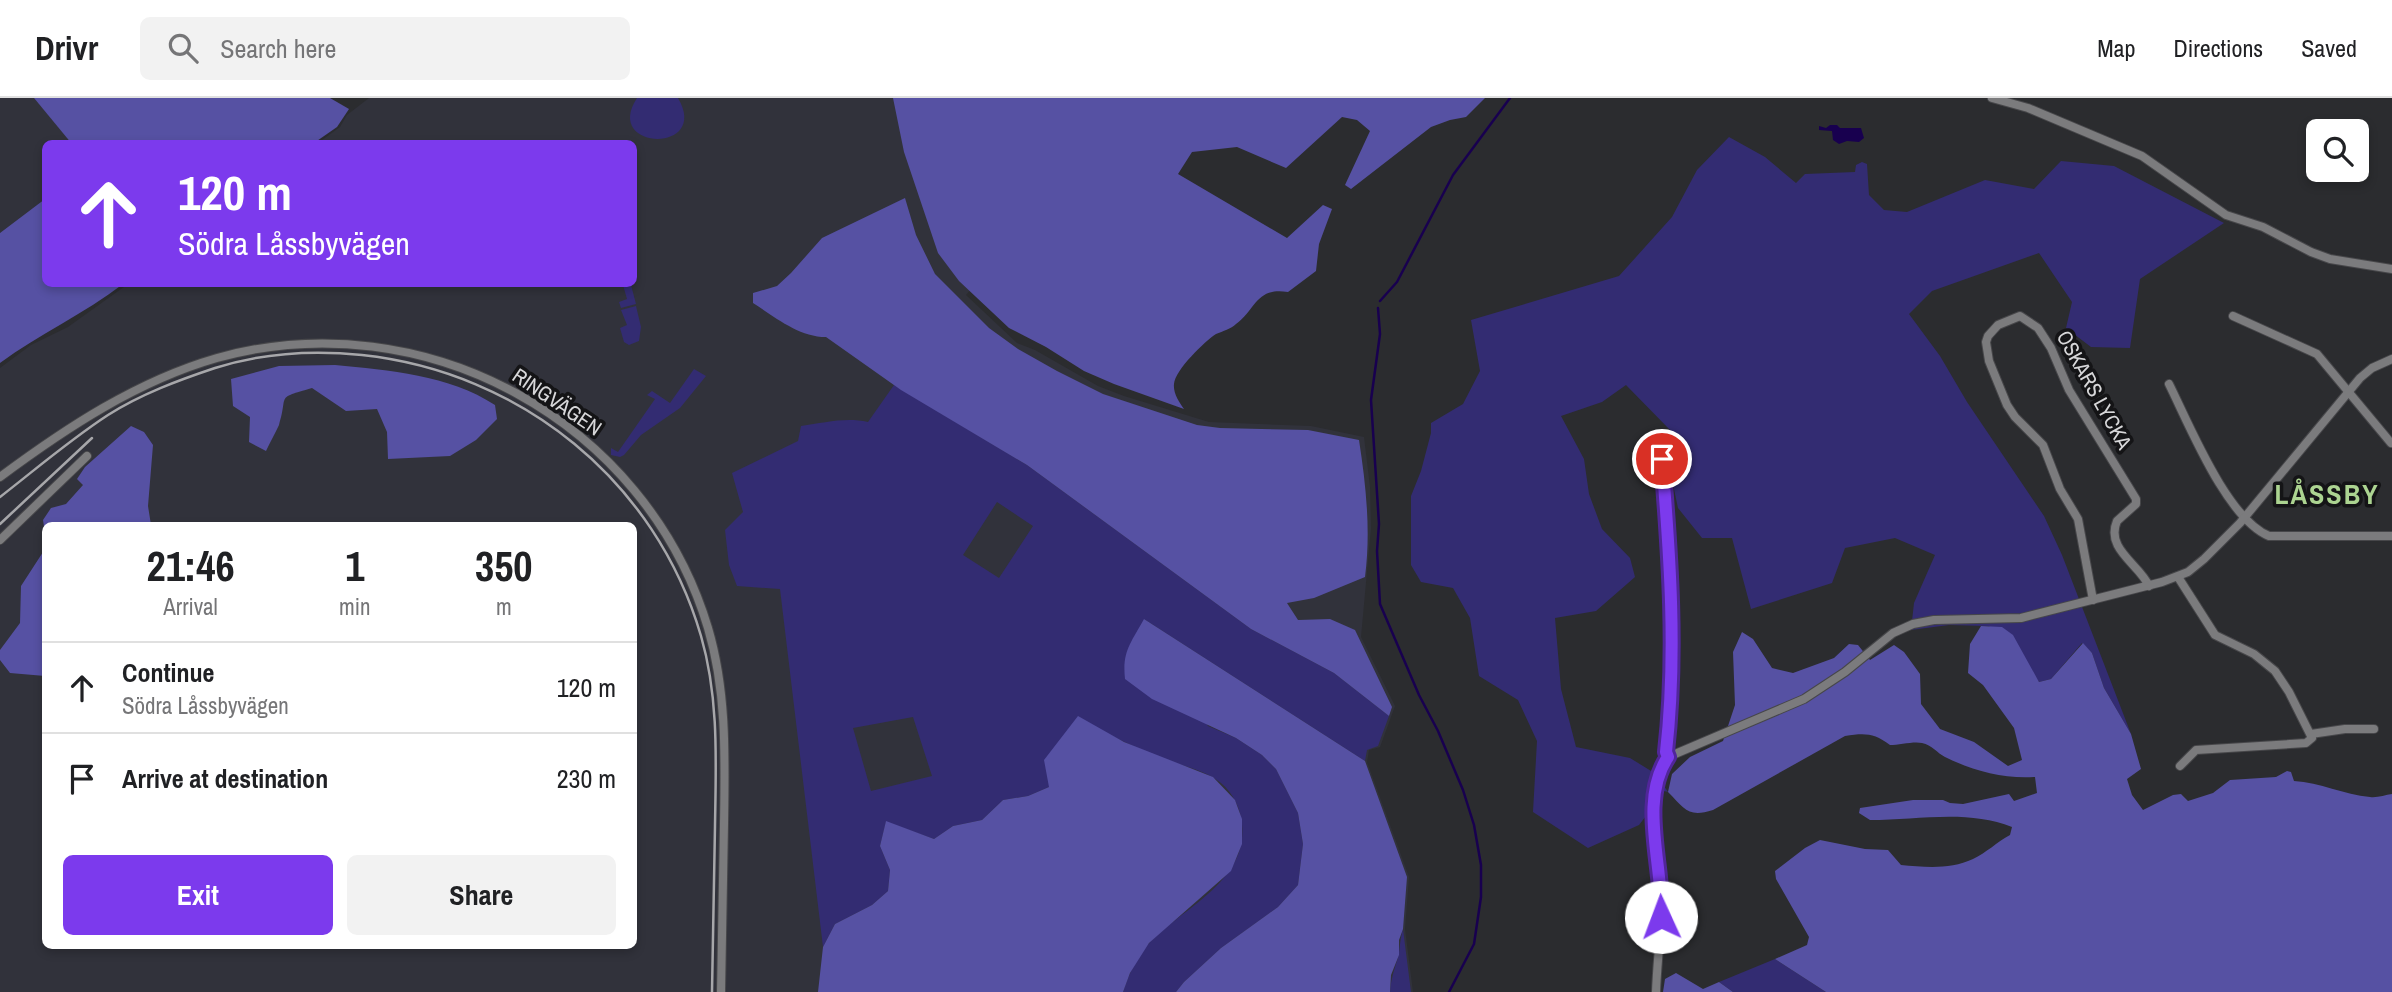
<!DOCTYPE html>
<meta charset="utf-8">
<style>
:root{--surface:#fff;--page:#f2f2f2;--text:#202124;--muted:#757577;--line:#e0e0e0;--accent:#7c3aed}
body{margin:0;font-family:"Archivo Narrow",sans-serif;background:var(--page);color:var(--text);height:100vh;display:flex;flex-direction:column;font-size:26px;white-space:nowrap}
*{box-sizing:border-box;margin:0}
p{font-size:23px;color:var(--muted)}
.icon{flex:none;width:38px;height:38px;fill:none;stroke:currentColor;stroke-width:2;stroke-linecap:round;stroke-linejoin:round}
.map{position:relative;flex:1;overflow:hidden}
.details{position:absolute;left:42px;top:424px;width:595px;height:427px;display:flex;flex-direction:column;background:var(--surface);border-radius:10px;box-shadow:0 4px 10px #0003}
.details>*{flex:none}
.top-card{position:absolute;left:42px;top:42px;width:595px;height:147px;border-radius:10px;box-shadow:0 4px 10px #0003;background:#7c3aed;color:#fff;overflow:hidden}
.tools{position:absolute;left:2306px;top:21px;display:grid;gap:14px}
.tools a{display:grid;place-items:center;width:63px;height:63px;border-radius:10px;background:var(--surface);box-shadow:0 4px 10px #0003;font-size:35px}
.pin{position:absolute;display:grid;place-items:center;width:60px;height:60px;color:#fff;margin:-30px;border:4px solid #fff;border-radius:50%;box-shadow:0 2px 7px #0007}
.me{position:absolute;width:77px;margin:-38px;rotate:358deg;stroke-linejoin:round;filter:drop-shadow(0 0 5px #0008)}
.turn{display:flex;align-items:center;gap:24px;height:147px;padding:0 21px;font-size:32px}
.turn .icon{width:91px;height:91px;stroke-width:2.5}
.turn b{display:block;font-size:49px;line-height:60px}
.eta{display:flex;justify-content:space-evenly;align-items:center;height:119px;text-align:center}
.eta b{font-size:42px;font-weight:700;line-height:49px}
.cta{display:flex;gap:14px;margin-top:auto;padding:14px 21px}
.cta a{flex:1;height:80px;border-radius:10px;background:var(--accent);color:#fff;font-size:28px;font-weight:700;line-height:80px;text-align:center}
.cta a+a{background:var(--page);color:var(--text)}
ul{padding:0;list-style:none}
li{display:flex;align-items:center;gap:21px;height:91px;padding:0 21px;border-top:2px solid var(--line)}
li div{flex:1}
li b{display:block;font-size:26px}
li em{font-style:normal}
header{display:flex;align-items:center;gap:42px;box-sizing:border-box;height:98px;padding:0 35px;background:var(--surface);border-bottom:2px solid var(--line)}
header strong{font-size:33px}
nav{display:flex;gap:38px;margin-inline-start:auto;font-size:24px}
.search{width:490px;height:63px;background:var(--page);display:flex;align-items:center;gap:18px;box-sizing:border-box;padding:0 24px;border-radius:10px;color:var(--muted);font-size:26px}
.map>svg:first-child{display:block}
.built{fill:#31323b;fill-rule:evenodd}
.green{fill:#332c72;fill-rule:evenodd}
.forest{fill:#5651a3}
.water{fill:#18004f}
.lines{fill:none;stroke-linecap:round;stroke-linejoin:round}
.stream{stroke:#18004f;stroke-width:2.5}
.minor-casing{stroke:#47474a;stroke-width:10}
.minor{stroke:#7b7b7d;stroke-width:8}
.rail{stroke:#a7a7aa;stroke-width:2.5}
.route-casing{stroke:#51269a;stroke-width:18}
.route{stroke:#7c3aed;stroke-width:12}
.labels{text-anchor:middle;stroke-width:7;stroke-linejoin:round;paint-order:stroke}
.street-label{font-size:21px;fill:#d7d7d9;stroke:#141416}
.district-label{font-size:28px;font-weight:bold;letter-spacing:2px;fill:#acd491;stroke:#141416}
</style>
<header>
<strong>Drivr</strong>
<div class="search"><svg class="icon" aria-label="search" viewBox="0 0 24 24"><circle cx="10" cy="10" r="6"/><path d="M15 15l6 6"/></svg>Search here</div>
<nav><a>Map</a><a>Directions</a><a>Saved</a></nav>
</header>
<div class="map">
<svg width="2392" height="894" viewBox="0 0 2392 894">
<rect width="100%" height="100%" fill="#2b2c2f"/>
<!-- built -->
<g class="built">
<path d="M0 0H34L72 45 46 46 45 101 0 135Z"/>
<path d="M369 0H1138L966 197 1017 245 1035 252 1098 288 1124 298 1209 324 1311 328 1364 339 1370 389 1371 430 1361 539 1395 608 1380 649 1369 652 1367 664 1409 779 1405 831 1413 894H0V270L31 247 68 229 128 186H634V46L318 45 340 29 347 17ZM46 427H634V847H46Z"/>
</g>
<!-- green -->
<g class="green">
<path d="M637 0H678C711 56 602 53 637 0Z"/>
<path d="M1729 39 1765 59 1796 85 1805 76 1855 74 1856 67 1862 64 1867 66 1869 97 1884 112 1907 114 1985 82 2034 91 2061 63 2114 68 2224 125 2140 181 2130 250 2091 249 2066 230 2072 204 2039 155 1932 193 1909 216 1940 258 1967 304 2044 418 2062 457 2131 636 2104 590 2092 555 2082 545 2051 581 2039 584 2030 571 1989 528 1949 527 1911 532 1914 505 1935 457 1895 440 1845 450 1832 485 1751 511 1732 440H1702L1678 410 1671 377V333L1626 287 1602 304 1561 318 1584 361 1589 396 1602 431 1630 460 1635 479 1596 513 1555 520 1561 591 1576 649 1630 660 1656 676 1668 694 1652 690 1649 714 1639 727 1588 750 1533 714 1537 643 1518 602 1479 578 1470 520 1453 490 1421 484 1411 467V398L1421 373 1431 335V325L1463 306 1480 273 1471 222 1619 178 1672 119 1697 72Z"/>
<path d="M627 186 631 187 636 206 621 210 619 204 627 201 623 187Z"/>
<path d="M636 208 641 229 639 243 629 247 624 244 620 230 627 227 621 212Z"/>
<path d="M694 271 706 278 680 310 641 337 624 357 620 359 611 357V350L618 354 655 301 647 297 652 293 670 305Z"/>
<path d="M894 287 1027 367 1251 531 1334 575 1389 618 1378 648 1367 652 1365 663 1144 521 1208 628 1236 640 1262 657 1276 671 1298 715 1303 746 1298 787 1278 809 1221 850 1184 884 1176 894H1123C1129 876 1137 857 1151 843 1185 809 1247 783 1242 727 1241 711 1233 695 1221 685 1205 672 1185 669 1167 662 1145 654 1124 644 1104 634L1049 689 1028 698 1003 702 982 722 953 728 934 741 886 724 880 748 890 772 888 793 872 807 835 826 823 849 780 491 737 488 729 467 725 432 743 414 732 375 798 343 801 328C824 325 845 319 868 324ZM997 404 1033 428 999 480 963 457ZM913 619 932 678 871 693 853 630Z"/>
<path d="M1403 831 1411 894H1390C1391 881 1394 872 1398 860 1400 850 1400 841 1403 831Z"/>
<path d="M1775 861 1826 894H1733L1719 884Z"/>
</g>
<!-- forest -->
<g class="forest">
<path d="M34 0H330L349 11 337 29 314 45 72 46Z"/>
<path d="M893 0H1485L1466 19 1450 22 1431 29 1351 91 1345 87 1370 33 1357 22 1342 19 1286 70 1237 49 1192 54 1178 76 1287 140 1323 107 1332 111 1319 146 1316 173 1288 194C1256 189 1257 210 1236 226 1231 231 1223 233 1216 236 1205 243 1175 272 1174 286 1173 295 1179 304 1184 311L1114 286 1084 273 1046 249 1009 230 959 183 938 155 904 54Z"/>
<path d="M905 100 916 137 935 176 989 230 1018 251 1057 273 1103 296 1197 327 1220 330 1308 332 1359 342C1366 387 1371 433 1365 479L1314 500 1287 505 1298 522 1330 521 1355 532 1392 609 1389 618 1334 575 1251 531 1027 367 901 292 826 239C799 239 775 219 753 205V195L777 188 791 175 822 140Z"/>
<path d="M45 101 46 186H123C84 216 39 236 0 265V135Z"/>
<path d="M335 267C389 272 449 277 495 307L497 321 476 342 450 358 388 361 387 334 377 311 346 313 312 290C274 301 289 296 279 327 275 336 270 344 266 353L249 344 250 319 233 308 231 281 279 268Z"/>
<path d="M131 328 144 334 153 347 148 408 151 427H46L45 435 43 422 51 410 66 406 83 387 77 381 85 369Z"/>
<path d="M45 451V578L10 575 0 562V552L20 525 21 488Z"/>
<path d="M1144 521 1365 663 1407 779 1403 831 1399 842V857L1391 877 1390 894H1176L1184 884 1221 850 1278 809 1298 787 1303 746 1298 715 1276 671 1262 657 1236 640 1152 601 1125 581C1122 553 1131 545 1144 521Z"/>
<path d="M1981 528 2002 529 2013 537 2039 584 2051 581 2083 545 2092 555 2104 590 2131 636 2141 671 2127 681 2132 697 2143 712 2173 697 2181 696 2188 703 2213 695 2230 682 2276 679 2287 673 2291 674 2294 683C2320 684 2344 697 2370 699 2377 700 2385 697 2392 696V894H1826L1775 861 1807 847 1809 839 1776 781 1775 773 1805 750 1820 742 1865 751 1888 752 1901 767C1924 769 1950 772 1973 761 1986 755 1997 744 2010 737L2012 729C1968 711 1917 722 1870 722L1859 715 1860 710 1913 702H1943L1950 705 1963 706 2009 696 2014 703 2037 695 2035 679C2003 681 1974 673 1945 659 1937 655 1932 647 1922 645 1914 643 1899 647 1890 647 1874 635 1865 635 1845 638L1713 712C1688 720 1685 711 1668 694L1672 676 1690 659 1723 643 1735 607 1733 554 1742 534 1753 541 1772 570 1793 575 1834 560 1849 546 1858 547 1870 562 1894 547 1904 554 1920 576 1921 606 1940 631 1974 644 2008 668 2022 662 2014 630 1983 587 1968 575 1970 546Z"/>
<path d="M1078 618 1124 644 1213 679 1235 702 1242 721V746L1231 773 1149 845 1130 875 1123 894H818L823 849 835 826 872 807 888 793 890 772 880 748 886 723 934 741 953 728 982 722 1003 702 1028 698 1049 689 1044 662Z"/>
<path d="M1676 875 1703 891 1719 884 1733 894H1663L1665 881Z"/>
</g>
<!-- water -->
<path class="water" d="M1830 27H1837L1840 30H1861L1864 40 1859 44 1847 43 1839 46 1833 42 1832 33 1819 32V28L1826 30Z"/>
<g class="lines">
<!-- stream -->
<g class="stream">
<path d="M1380 203 1397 184 1453 77 1510 0"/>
<path d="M1378 210 1380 236 1371 302 1379 426 1377 453 1380 506 1419 597 1438 633 1463 692 1474 727 1481 767V799L1474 846 1449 894"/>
</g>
<defs>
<g id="minor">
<path d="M1992 0 2028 10 2142 58 2226 117 2263 129 2311 154 2330 161 2392 171"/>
<path d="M2233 218 2317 256 2391 345"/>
<path d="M2169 286C2189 326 2227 421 2269 438H2392"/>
<path d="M1662 361C1670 458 1677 557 1666 654L1668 659"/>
<path d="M0 379C66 330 137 283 217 260 424 202 646 323 708 530 727 594 725 660 724 726 723 782 722 838 721 894"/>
<path d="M0 442 87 358"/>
<path d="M2178 479 2215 537 2254 556 2275 573 2289 594 2312 640 2306 645 2196 652 2180 668"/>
<path d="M2093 502 2078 421 2060 391 2043 347 2015 319 2007 307 1989 263 1986 244 1988 238 1998 227 2020 218 2038 230 2051 250 2069 292 2136 401V406L2117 423C2105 451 2139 466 2149 488"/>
<path d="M2311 636 2345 631H2374"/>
<path d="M1656 894C1657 865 1661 836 1661 808 1661 763 1639 700 1668 659L1804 601 1845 574 1893 535 1913 526 1934 522 2021 520 2162 484 2188 474 2204 461 2240 425 2360 280 2372 270 2392 261"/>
</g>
</defs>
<!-- minor casing -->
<use href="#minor" class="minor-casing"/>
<!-- minor -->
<use href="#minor" class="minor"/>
<!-- rail -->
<g class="rail">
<path d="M0 399C36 371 71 341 108 317 141 296 179 282 215 270 262 255 313 252 362 257 521 274 656 383 701 538 719 600 716 663 715 728 714 783 713 839 712 894"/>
<path d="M0 426 92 340"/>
</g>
</g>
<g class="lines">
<defs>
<path id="route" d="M1661 819C1664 770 1638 703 1668 659L1666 654C1677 557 1670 458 1662 361"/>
</defs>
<!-- route casing -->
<use href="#route" class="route-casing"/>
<!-- route -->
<use href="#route" class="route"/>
</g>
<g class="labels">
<!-- street labels -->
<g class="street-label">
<text transform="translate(2094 292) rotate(61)" y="7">OSKARS LYCKA</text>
<text transform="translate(557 304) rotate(34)" y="7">RINGVÄGEN</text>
</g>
<!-- district labels -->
<g class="district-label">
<text x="2327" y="406">LÅSSBY</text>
</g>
</g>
</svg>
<div class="tools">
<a><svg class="icon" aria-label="search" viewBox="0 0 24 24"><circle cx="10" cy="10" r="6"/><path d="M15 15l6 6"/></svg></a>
</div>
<div class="pin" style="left:1662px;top:361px;background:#d93025"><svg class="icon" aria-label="arrive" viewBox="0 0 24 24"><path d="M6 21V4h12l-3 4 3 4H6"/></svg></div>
<svg class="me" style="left:1661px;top:819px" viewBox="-20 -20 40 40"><circle r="19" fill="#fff"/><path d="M0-13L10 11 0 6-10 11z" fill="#7c3aed"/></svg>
<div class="top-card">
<div class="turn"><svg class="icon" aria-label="ahead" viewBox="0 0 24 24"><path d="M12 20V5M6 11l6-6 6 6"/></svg><div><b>120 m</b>Södra Låssbyvägen</div></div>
</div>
<section class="details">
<div class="eta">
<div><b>21:46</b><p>Arrival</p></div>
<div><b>1</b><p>min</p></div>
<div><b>350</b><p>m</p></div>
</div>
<ul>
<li><svg class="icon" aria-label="ahead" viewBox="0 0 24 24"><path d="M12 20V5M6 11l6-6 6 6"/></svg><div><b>Continue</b><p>Södra Låssbyvägen</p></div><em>120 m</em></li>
<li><svg class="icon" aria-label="arrive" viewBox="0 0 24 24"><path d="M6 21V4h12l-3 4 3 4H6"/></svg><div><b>Arrive at destination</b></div><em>230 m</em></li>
</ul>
<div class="cta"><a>Exit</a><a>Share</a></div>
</section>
</div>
